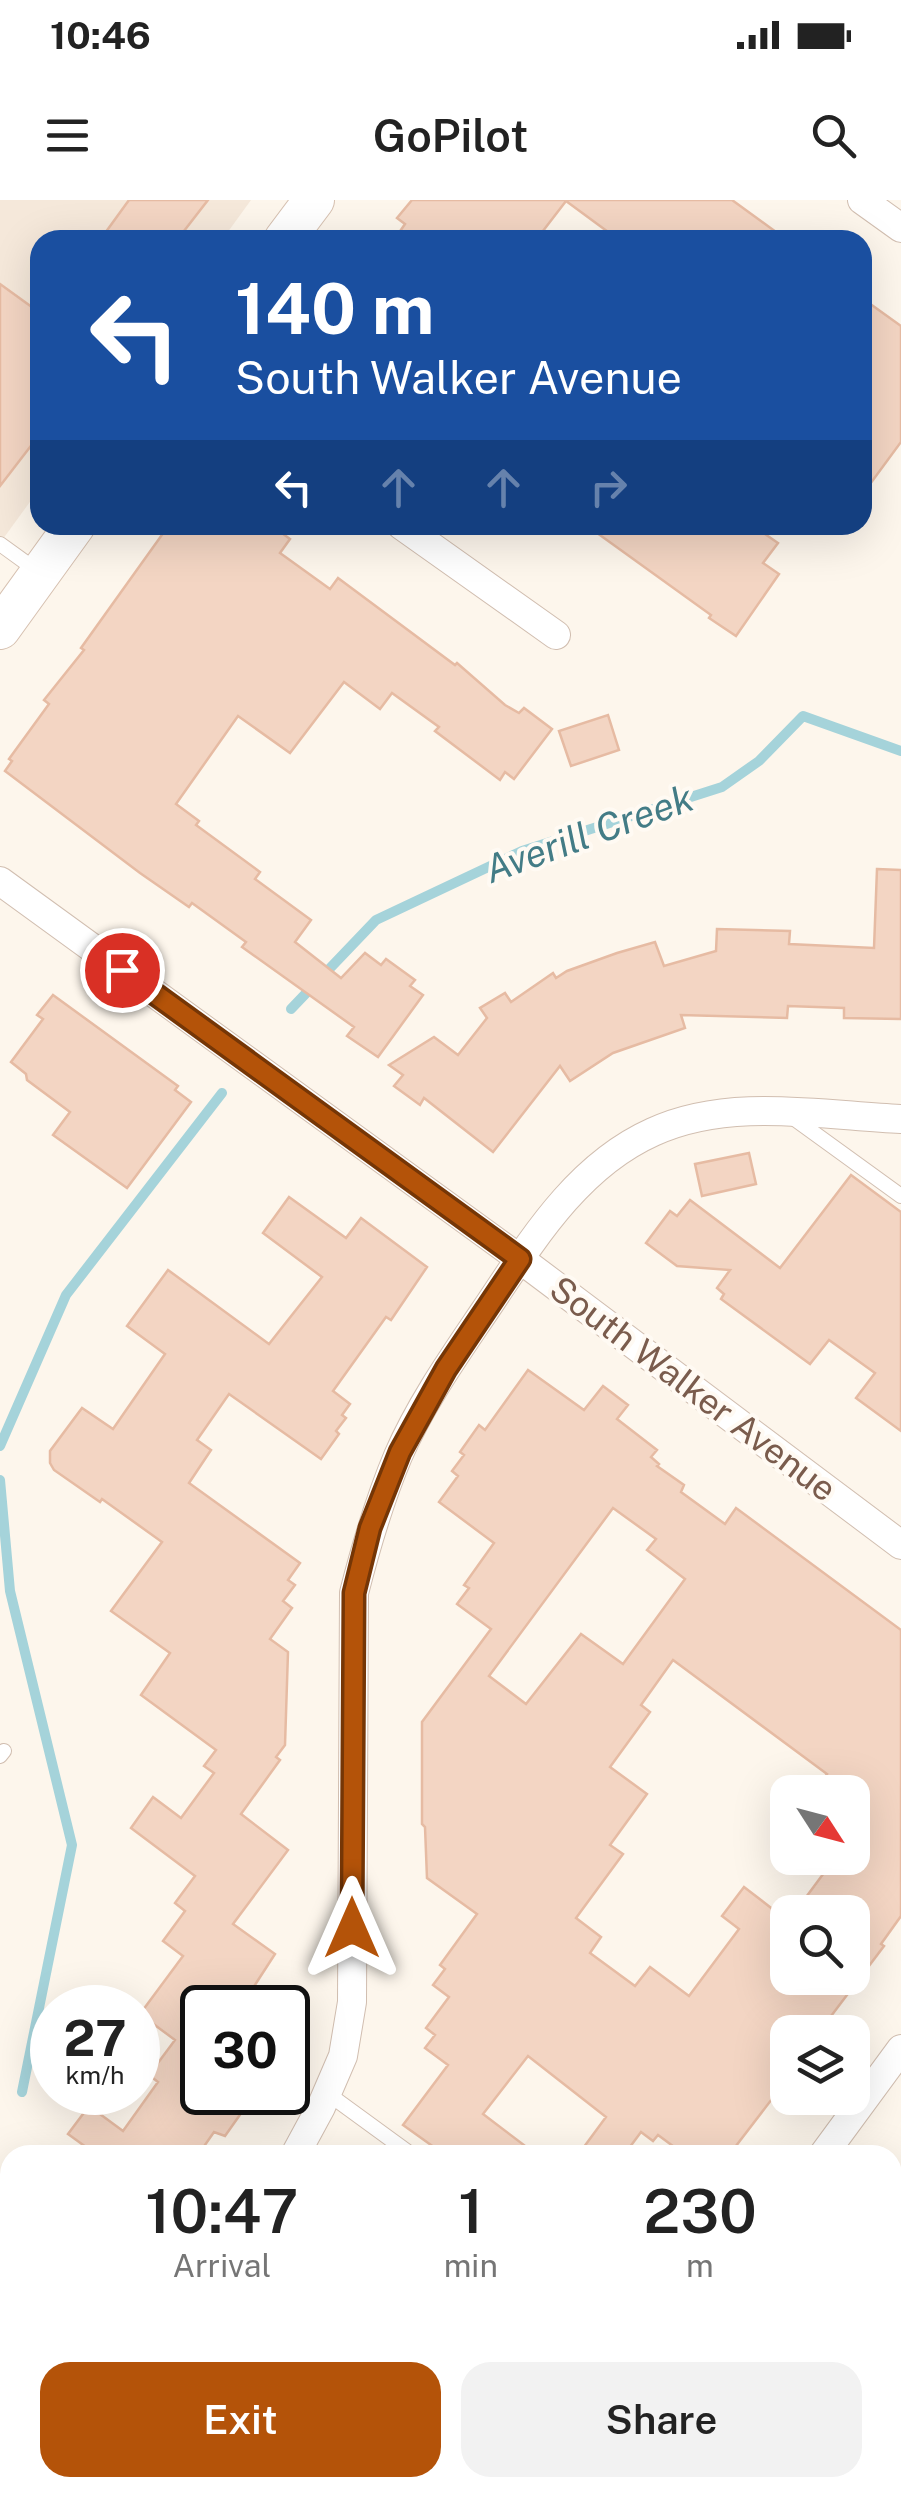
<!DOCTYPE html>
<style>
:root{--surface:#fff;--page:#f2f2f2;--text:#222;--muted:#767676;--accent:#b45309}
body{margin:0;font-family:"Public Sans",sans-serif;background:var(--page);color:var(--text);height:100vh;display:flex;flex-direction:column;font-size:38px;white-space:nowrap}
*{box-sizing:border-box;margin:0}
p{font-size:32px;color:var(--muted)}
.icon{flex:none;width:55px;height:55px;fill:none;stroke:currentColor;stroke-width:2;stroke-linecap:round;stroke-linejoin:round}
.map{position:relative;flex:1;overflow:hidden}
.drawer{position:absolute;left:0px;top:1945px;width:902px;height:352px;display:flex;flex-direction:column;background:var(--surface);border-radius:30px 30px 0 0;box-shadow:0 10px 40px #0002}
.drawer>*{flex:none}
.top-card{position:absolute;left:30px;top:30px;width:842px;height:305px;border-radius:30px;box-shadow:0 10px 40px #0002;background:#1a4fa0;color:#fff;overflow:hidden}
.needle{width:65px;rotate:126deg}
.tools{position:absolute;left:770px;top:1575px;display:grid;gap:20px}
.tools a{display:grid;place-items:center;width:100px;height:100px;border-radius:20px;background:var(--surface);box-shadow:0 10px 40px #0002;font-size:50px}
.speed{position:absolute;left:30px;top:1785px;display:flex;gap:20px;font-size:50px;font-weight:700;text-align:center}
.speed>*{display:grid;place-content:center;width:130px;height:130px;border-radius:50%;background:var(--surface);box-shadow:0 10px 40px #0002;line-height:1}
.speed small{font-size:25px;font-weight:400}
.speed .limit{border:5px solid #111;border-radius:15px;background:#fff;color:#111}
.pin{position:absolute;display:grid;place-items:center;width:85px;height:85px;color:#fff;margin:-42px;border:5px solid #fff;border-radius:50%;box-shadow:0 2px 10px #0007}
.me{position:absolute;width:110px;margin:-55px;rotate:0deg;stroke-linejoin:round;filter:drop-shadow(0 0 8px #0008)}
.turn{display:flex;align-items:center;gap:35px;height:210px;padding:0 40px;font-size:45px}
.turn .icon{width:130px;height:130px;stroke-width:2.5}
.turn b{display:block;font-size:70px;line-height:85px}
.lanes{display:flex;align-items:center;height:95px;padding:0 40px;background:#0003;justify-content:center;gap:50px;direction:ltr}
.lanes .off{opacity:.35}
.eta{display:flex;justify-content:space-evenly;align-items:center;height:170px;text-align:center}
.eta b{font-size:60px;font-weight:600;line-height:70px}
.primary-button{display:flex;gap:20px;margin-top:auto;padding:20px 40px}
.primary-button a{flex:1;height:115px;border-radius:30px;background:var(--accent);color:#fff;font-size:40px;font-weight:600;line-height:115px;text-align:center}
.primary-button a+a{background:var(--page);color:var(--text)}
.status{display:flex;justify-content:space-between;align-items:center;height:70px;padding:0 50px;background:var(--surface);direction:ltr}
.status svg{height:28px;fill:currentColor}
header{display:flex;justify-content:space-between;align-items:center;height:130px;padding:0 40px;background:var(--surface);font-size:45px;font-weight:600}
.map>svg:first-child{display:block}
.residential{fill:#f5e8da}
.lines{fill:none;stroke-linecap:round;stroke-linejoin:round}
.stream{stroke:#a5d3da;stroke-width:10}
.building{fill:#f3d5c3;stroke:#e6bba3;stroke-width:2.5;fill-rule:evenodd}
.service-casing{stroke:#d1beb0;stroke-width:16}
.minor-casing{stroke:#d1beb0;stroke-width:30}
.secondary-casing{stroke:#d6c0b0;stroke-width:42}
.service{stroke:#fff;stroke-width:14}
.minor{stroke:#fff;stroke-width:28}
.secondary{stroke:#fff;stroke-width:40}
.route-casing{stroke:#753606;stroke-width:25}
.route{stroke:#b45309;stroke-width:18}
.labels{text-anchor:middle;stroke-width:8;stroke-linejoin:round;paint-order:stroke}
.street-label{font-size:35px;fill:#7a5c4d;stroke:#fffaf3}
.water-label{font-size:38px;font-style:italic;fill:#437c86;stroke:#fffaf3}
</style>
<div class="status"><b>10:46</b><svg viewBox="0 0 49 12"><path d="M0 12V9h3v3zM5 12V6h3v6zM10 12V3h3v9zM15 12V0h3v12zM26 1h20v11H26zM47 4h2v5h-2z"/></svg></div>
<header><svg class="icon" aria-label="menu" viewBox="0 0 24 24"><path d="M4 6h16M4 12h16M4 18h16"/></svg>GoPilot<svg class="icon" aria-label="search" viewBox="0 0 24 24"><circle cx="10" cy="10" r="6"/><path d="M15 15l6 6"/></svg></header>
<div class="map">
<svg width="901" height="2297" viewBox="0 0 901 2297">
<rect width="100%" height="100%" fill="#fdf6ec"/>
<!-- residential -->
<path class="residential" d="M0 0H251L222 40H40V288L0 343Z"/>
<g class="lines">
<!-- stream -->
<g class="stream">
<path d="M291 809 376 720 522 651 722 587 759 561 803 516 901 551"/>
<path d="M0 1246 66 1095 222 893"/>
<path d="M0 1280 10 1391 72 1645 22 1892"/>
</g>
</g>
<!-- building -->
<g class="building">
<path d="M129 0H208L177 40H100Z"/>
<path d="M412 0H732L787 40H619L566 1 536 40H394L405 24 397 18Z"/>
<path d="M0 84 40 113V234L0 286Z"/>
<path d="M862 98 901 126V242L862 295Z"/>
<path d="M169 325H271L290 339 280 353 330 389 338 378 455 465 457 463 505 505 519 513 524 508 552 529 514 579 505 572 500 580 435 531 439 527 392 493 380 509 344 482 290 553 238 516 176 604 199 621 196 625 260 672 255 679 311 720 295 742 341 778 365 753 381 765 386 759 415 780 410 786 423 795 378 857 347 836 354 827 242 747 246 742 192 703 189 707 140 673 5 571 12 561 9 559 49 504 44 500 84 450 81 448Z"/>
<path d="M586 325H752L778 343 763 363 779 374 736 436 709 418 711 415Z"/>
<path d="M608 515 619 550 571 566 559 531Z"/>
<path d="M877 669 901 670V819L844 818V808L788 806 787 818 681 815 685 828 613 853 570 881 560 866 493 952 424 898 420 905 394 886 403 875 389 865 434 837 458 855 487 818 480 808 505 793 511 802 553 773 556 778 567 771 617 753 655 742 664 766 716 751 717 729 790 731 789 744 874 748Z"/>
<path d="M53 795 178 886 175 890 191 902 127 988 53 935 70 912 27 880 26 874 11 862 43 819 37 815Z"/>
<path d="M749 953 756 984 702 996 695 964Z"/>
<path d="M851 975 901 1012V1231L856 1198 875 1173 829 1140 810 1164 721 1099 724 1094 717 1088 730 1070 677 1066 646 1043 670 1011 677 1016 690 1000 780 1068Z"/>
<path d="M289 997 346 1038 361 1018 427 1067 391 1120 386 1117 333 1191 350 1204 342 1215 346 1218 336 1231 339 1234 321 1259 229 1194 197 1240 211 1250 189 1283 300 1363 288 1380 295 1385 283 1401 292 1408 270 1439 288 1452 285 1545 276 1557 280 1560 241 1614 288 1650 233 1724 275 1754 240 1808H202V1892H256L225 1936 214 1932 198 1955H97L68 1934 89 1906 123 1931 158 1882 149 1875 175 1840 140 1814 183 1756 163 1741 185 1711 175 1703 195 1676 131 1628 153 1597 181 1618 214 1573 204 1566 216 1550 141 1495 170 1453 111 1411 162 1342 102 1299 100 1302 54 1270 50 1263V1251L82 1208 113 1229 165 1154 127 1126 168 1070 269 1144 322 1077 263 1033Z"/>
<path d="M528 1170 584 1210 603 1186 628 1205 617 1219 657 1250 651 1257 659 1264 657 1266 684 1285 681 1292 725 1324 736 1308 901 1430V1716L881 1744 884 1746 819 1832H788V1878L729 1955H685L658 1935 653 1941 641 1932 624 1955H578L606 1917 528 1856 483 1914 537 1955H445L403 1925 448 1865 425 1848 435 1835 426 1828 449 1797 433 1785 445 1769 440 1765 477 1714 427 1678 425 1627 422 1624V1522L491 1429 457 1404 469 1388 464 1385 494 1343 439 1302 458 1276 452 1271 464 1255 460 1252 479 1225 485 1230ZM613 1308 656 1339 647 1350 685 1379 623 1464 581 1434 526 1504 489 1476ZM673 1460 827 1574 814 1592H852V1658H835L795 1712H852V1778H788V1721L744 1687 722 1716 739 1729 689 1796 650 1767 635 1786 590 1753 601 1737 576 1718 623 1654 610 1645 647 1594 610 1567 650 1512 641 1505Z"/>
</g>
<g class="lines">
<defs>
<g id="service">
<path d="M0 344 36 370"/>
<path d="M792 917 901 996"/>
<path d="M0 1556 4 1551"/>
<path d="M327 1893 412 1955"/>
<path d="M867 2288 880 2297"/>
</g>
<g id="minor">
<path d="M862 0 901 28"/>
<path d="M401 325 556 435"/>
<path d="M0 681 520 1059 901 1345"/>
<path d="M295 1955 321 1907 343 1856 352 1802 354 1393C366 1346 379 1301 398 1256 420 1205 453 1158 484 1112 530 1044 575 967 653 932 728 897 821 915 901 919"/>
<path d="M823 1955 901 1849"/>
<path d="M0 2001 10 2009"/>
<path d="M389 2288 402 2297"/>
<path d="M44 2297 51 2288"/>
<path d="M573 2297 580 2288"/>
</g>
<g id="secondary">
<path d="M284 40 314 0"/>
<path d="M0 429 75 325"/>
</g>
</defs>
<!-- service casing -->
<use href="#service" class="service-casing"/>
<!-- minor casing -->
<use href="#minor" class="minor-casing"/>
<!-- secondary casing -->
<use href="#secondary" class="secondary-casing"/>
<!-- service -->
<use href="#service" class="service"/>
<!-- minor -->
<use href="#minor" class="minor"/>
<!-- secondary -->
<use href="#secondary" class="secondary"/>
</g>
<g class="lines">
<defs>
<path id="route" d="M122 770 520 1059 446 1169 400 1252 370 1328 354 1393 352 1728"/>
</defs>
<!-- route casing -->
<use href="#route" class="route-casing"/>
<!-- route -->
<use href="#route" class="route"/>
</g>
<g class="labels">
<!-- street labels -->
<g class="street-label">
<text transform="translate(693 1189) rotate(37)" y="12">South Walker Avenue</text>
</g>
<!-- water labels -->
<g class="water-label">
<text transform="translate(589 634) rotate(-20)" y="13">Averill Creek</text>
</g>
</g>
</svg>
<div class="tools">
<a><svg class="needle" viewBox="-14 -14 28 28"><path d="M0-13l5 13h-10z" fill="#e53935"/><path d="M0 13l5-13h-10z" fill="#767676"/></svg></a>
<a><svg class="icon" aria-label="search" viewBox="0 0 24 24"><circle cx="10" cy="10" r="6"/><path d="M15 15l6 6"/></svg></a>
<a><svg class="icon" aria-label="layers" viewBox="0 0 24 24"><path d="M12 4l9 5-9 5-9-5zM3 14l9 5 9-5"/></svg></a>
</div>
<div class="speed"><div>27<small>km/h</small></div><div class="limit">30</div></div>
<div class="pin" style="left:122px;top:770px;background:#d93025"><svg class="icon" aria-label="arrive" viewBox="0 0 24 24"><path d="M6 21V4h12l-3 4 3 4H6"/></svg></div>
<svg class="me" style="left:352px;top:1728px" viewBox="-20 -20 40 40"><path d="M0-17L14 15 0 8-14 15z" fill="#b45309" stroke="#fff" stroke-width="4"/></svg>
<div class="top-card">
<div class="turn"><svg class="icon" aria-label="left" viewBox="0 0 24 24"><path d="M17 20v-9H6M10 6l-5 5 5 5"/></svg><div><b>140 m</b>South Walker Avenue</div></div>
<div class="lanes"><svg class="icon" aria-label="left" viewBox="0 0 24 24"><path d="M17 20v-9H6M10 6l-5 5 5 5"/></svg><svg class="icon off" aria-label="ahead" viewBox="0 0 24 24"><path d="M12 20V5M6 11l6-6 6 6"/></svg><svg class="icon off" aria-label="ahead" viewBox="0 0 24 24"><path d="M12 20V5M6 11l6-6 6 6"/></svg><svg class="icon off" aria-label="right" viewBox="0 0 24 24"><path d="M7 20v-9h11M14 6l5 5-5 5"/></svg></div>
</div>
<section class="drawer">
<div class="eta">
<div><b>10:47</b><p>Arrival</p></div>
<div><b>1</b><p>min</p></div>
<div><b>230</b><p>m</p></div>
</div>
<div class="primary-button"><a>Exit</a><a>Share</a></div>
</section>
</div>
